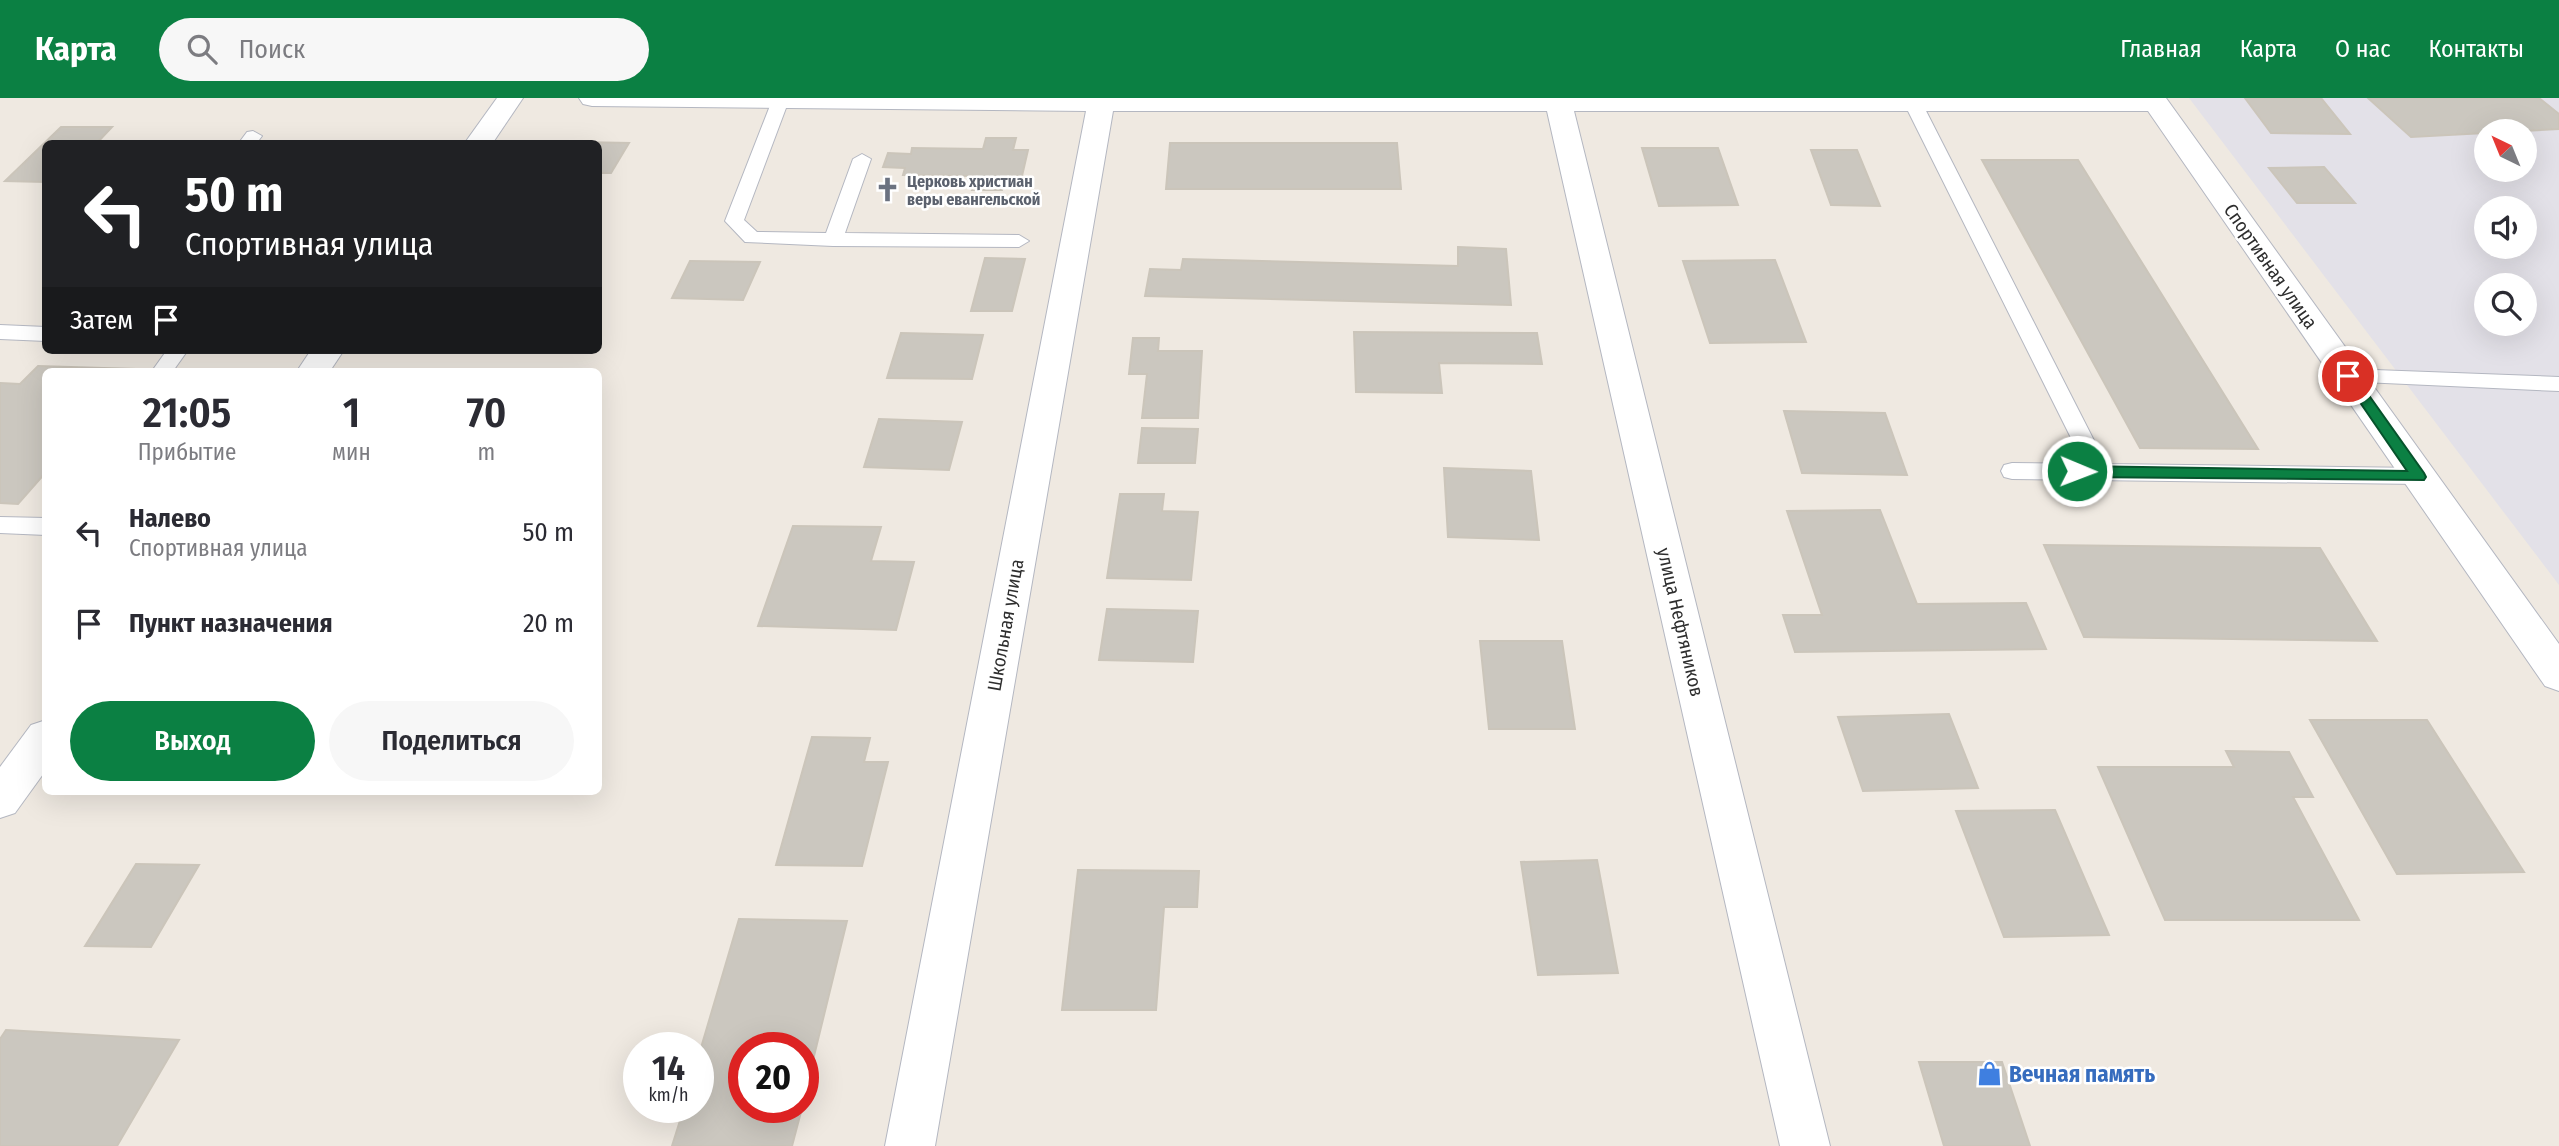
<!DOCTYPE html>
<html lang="ru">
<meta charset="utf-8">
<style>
:root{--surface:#fff;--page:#f7f7f7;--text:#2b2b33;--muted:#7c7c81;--accent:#0b8043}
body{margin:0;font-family:"Fira Sans Condensed",sans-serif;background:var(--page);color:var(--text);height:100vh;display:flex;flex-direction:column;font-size:26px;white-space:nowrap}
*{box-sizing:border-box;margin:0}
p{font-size:23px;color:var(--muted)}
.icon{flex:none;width:38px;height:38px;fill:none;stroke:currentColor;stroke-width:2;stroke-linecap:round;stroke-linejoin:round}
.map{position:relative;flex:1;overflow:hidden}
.sheet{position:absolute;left:42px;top:270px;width:560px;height:427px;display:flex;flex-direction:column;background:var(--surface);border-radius:10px;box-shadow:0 7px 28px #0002}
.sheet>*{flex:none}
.guide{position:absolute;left:42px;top:42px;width:560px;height:214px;border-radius:10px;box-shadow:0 7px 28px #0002;background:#202124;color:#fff;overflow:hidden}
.needle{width:46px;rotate:317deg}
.buttons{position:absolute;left:2474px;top:21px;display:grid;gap:14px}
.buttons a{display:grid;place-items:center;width:63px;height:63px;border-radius:50%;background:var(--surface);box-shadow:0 7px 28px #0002;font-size:35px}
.speed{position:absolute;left:623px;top:934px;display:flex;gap:14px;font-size:35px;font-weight:700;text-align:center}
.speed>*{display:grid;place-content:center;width:91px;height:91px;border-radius:50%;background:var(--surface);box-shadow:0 7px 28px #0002;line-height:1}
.speed small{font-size:18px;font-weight:400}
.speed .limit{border:10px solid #d22;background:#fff;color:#111}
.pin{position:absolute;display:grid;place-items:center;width:60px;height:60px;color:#fff;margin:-30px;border:4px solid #fff;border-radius:50%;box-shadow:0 2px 7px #0007}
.me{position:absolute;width:77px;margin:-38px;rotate:91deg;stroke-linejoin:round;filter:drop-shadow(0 0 5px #0008)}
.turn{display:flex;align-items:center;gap:24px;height:147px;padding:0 28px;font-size:32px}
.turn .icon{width:91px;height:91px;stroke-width:2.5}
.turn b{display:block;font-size:49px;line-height:60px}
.then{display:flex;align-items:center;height:66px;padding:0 28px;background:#0003;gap:14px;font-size:26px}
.eta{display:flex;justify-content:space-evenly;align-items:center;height:119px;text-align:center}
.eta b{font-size:42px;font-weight:600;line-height:49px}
.button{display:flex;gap:14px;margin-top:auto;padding:14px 28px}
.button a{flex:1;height:80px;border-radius:42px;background:var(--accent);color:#fff;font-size:28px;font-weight:600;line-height:80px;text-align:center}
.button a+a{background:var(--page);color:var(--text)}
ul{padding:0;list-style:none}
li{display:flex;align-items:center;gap:21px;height:91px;padding:0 28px}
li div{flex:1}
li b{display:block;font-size:26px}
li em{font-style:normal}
header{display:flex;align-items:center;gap:42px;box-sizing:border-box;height:98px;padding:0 35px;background:var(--accent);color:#fff}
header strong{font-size:33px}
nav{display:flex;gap:38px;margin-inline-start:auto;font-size:24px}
.search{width:490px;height:63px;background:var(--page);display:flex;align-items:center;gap:18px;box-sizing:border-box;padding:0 24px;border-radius:38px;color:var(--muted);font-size:26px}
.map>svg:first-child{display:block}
.industrial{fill:#e3e1e8;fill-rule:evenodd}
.building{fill:#cbc7bf;stroke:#cbc5ba;stroke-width:2}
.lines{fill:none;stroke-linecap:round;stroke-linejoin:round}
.lane-casing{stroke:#b4b7c1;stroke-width:2}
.street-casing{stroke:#b4b7c1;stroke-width:2}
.lane{fill:#fff;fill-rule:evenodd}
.street{fill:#fff;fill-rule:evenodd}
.route{fill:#0b8043;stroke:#07532c;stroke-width:2}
.labels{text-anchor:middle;stroke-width:5;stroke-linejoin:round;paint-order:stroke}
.far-worship-label{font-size:16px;font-weight:bold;fill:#5b616d;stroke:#fff;text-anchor:start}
.street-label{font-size:19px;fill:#2e2e2e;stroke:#fff}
.near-shop-label{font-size:23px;font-weight:bold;fill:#366cbe;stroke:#fff;text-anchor:start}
</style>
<header>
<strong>Карта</strong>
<div class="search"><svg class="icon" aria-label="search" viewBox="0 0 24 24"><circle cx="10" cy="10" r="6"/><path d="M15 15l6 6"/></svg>Поиск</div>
<nav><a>Главная</a><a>Карта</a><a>О нас</a><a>Контакты</a></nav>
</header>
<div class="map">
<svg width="2559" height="1048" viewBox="0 0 2559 1048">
<rect width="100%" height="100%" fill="#efe9e1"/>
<!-- industrial -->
<path class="industrial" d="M2189 0H2559V487ZM2487 33H2525V72H2487ZM2487 110H2525V149H2487ZM2487 187H2525V226H2487Z"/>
<!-- building -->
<g class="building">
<path d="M2245 0H2321L2350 36 2271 35Z"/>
<path d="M2368 0H2539L2559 16V31L2411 39Z"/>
<path d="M61 29H112L96 46H46V84L5 83Z"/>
<path d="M986 40H1016L1013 52H1028L1022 78H1005L1002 92H972L976 78 903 77 905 70 883 69 888 55 911 56 912 50 983 51Z"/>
<path d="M579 44 629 45 611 75H598V46Z"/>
<path d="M1170 45H1397L1401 91H1166Z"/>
<path d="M1642 50H1718L1738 107 1659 108Z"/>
<path d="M1811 52H1857L1880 108 1831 107Z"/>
<path d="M1982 62H2078L2258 351 2140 350Z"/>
<path d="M2324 69 2355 105H2297L2269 70Z"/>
<path d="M1458 149 1506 151 1511 207 1145 198 1150 171 1181 172 1183 161 1458 168Z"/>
<path d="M985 160 1025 161 1012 213H971Z"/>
<path d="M1775 162 1806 244 1710 245 1683 163Z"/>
<path d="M690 163 760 164 743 202 672 200Z"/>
<path d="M1354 234 1537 235 1542 266 1439 265 1442 295 1356 294Z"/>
<path d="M901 235 983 237 972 281 887 280Z"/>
<path d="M1133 240H1159L1158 253H1202L1198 320H1142L1147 276H1129Z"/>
<path d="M38 268 134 271 132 273H46V374L18 406 0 405V285L20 286Z"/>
<path d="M1784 313 1885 315 1907 377 1802 375Z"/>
<path d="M879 321 962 324 949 372 864 369Z"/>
<path d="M1142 330 1198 331 1195 365H1138Z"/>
<path d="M1444 370 1531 373 1539 442 1448 439Z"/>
<path d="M1120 396H1164L1162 413 1198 414 1191 482 1107 480Z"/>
<path d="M1880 412 1917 506 2026 505 2046 551 1795 554 1783 517H1822L1787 413Z"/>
<path d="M793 428 881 429 871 463 914 464 896 532 758 528Z"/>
<path d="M2044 447 2320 450 2377 543 2084 539Z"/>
<path d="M1107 511 1198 513 1193 564 1099 562Z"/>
<path d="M1480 543H1562L1575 631H1489Z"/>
<path d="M1949 616 1978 690 1863 693 1838 619Z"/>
<path d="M2310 622H2427L2524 774 2397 776Z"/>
<path d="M812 639 870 640 864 664H888L862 768 776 767Z"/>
<path d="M2226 653 2289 654 2313 699H2293L2359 822H2165L2098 669H2234Z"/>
<path d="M2055 712 2109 837 2004 839 1956 713Z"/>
<path d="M1597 762 1618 875 1538 877 1521 764Z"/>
<path d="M136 766 199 767 151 849 85 848Z"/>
<path d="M1078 772 1199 773 1197 809H1164L1156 912H1062Z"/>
<path d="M739 821 847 823 803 1003V950H744V1010H802L792 1048H672L684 1010H698V960Z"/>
<path d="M6 932 179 942 117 1048H0V941Z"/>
<path d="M1919 964H2002L2030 1048H1944Z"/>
</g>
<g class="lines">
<defs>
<g id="lane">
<path d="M773 0 789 2 744 122 757 134 826 135 853 61 862 56 871 61 845 135 1019 137 1029 143 1019 149 833 148 745 144 725 123Z"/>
<path d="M1914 0 1922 5 2106 366 2419 370 2427 372 2430 378 2427 384 2419 386 2012 381 2004 379 2001 373 2004 367 2012 365 2084 366 1904 5Z"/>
<path d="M253 33 262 38 256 46H238L247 34Z"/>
<path d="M0 227 46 229V243L0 241Z"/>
<path d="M167 252H188L173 273H152Z"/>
<path d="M2348 271 2559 279V293L2341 283 2338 278 2341 273Z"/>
<path d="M0 419 46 420V437L0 435Z"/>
</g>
<g id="street">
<path d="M497 0H523L492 46H464Z"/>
<path d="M579 0H2166L2559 546V593L2545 588 2148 13H1574L1830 1048H1780L1547 13H1113L935 1048H885L1086 13 592 8 583 6Z"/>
<path d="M311 252H344L330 273H297Z"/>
<path d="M46 622V672L15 715 0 720V669L31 627Z"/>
</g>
</defs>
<!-- lane casing -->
<use href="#lane" class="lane-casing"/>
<!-- street casing -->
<use href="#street" class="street-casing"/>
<!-- lane -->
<use href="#lane" class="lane"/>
<!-- street -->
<use href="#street" class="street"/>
</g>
<!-- route -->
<path class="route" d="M2348 274 2353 275 2424 375 2426 379 2424 382 2077 379 2070 373 2077 368 2407 373 2342 278Z"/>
<!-- icons -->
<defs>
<symbol id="church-bare" viewBox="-9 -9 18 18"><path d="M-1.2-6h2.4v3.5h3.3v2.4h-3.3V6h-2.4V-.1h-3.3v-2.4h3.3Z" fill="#6b7280" stroke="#fff" stroke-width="2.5" paint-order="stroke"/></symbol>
<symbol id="shop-bare" viewBox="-9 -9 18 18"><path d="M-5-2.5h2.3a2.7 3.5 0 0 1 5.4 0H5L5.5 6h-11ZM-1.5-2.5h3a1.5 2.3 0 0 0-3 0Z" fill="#3f7fe0" stroke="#fff" stroke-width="2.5" paint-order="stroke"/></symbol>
</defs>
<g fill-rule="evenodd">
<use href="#church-bare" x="870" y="74" width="35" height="35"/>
<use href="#shop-bare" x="1972" y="958" width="35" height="35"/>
</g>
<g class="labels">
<!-- far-worship labels -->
<g class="far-worship-label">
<text x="907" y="89">Церковь христиан<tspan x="907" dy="18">веры евангельской</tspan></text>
</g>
<!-- street labels -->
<g class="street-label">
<text transform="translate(2271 168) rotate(55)" y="7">Спортивная улица</text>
<text transform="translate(1681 524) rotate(77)" y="7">улица Нефтяников</text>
<text transform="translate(1005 527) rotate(-80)" y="7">Школьная улица</text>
</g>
<!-- near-shop labels -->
<g class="near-shop-label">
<text x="2009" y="984">Вечная память</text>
</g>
</g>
</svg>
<div class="buttons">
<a><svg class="needle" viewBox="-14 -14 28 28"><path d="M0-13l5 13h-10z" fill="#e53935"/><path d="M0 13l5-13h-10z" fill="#7c7c81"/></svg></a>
<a><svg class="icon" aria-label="sound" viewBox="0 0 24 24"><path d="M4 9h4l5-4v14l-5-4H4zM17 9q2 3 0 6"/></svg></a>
<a><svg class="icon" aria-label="search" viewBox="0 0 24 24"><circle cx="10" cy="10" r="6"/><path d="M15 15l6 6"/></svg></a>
</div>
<div class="speed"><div>14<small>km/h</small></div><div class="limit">20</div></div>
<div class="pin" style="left:2348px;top:278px;background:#d93025"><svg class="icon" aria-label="arrive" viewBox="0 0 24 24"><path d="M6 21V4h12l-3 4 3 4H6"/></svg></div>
<svg class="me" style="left:2077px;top:373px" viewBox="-20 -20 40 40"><circle r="17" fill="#0b8043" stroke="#fff" stroke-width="3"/><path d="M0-11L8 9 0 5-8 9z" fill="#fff"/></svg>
<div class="guide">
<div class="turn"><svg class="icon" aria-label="left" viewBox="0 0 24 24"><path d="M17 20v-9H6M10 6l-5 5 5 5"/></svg><div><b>50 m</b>Спортивная улица</div></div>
<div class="then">Затем<svg class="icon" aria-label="arrive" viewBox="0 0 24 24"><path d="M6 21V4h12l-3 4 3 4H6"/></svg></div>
</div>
<section class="sheet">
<div class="eta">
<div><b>21:05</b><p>Прибытие</p></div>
<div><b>1</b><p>мин</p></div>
<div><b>70</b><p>m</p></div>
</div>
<ul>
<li><svg class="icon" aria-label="left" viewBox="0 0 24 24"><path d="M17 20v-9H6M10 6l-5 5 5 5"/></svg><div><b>Налево</b><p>Спортивная улица</p></div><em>50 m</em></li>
<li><svg class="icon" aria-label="arrive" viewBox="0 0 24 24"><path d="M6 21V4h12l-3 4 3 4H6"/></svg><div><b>Пункт назначения</b></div><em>20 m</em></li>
</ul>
<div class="button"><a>Выход</a><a>Поделиться</a></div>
</section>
</div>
